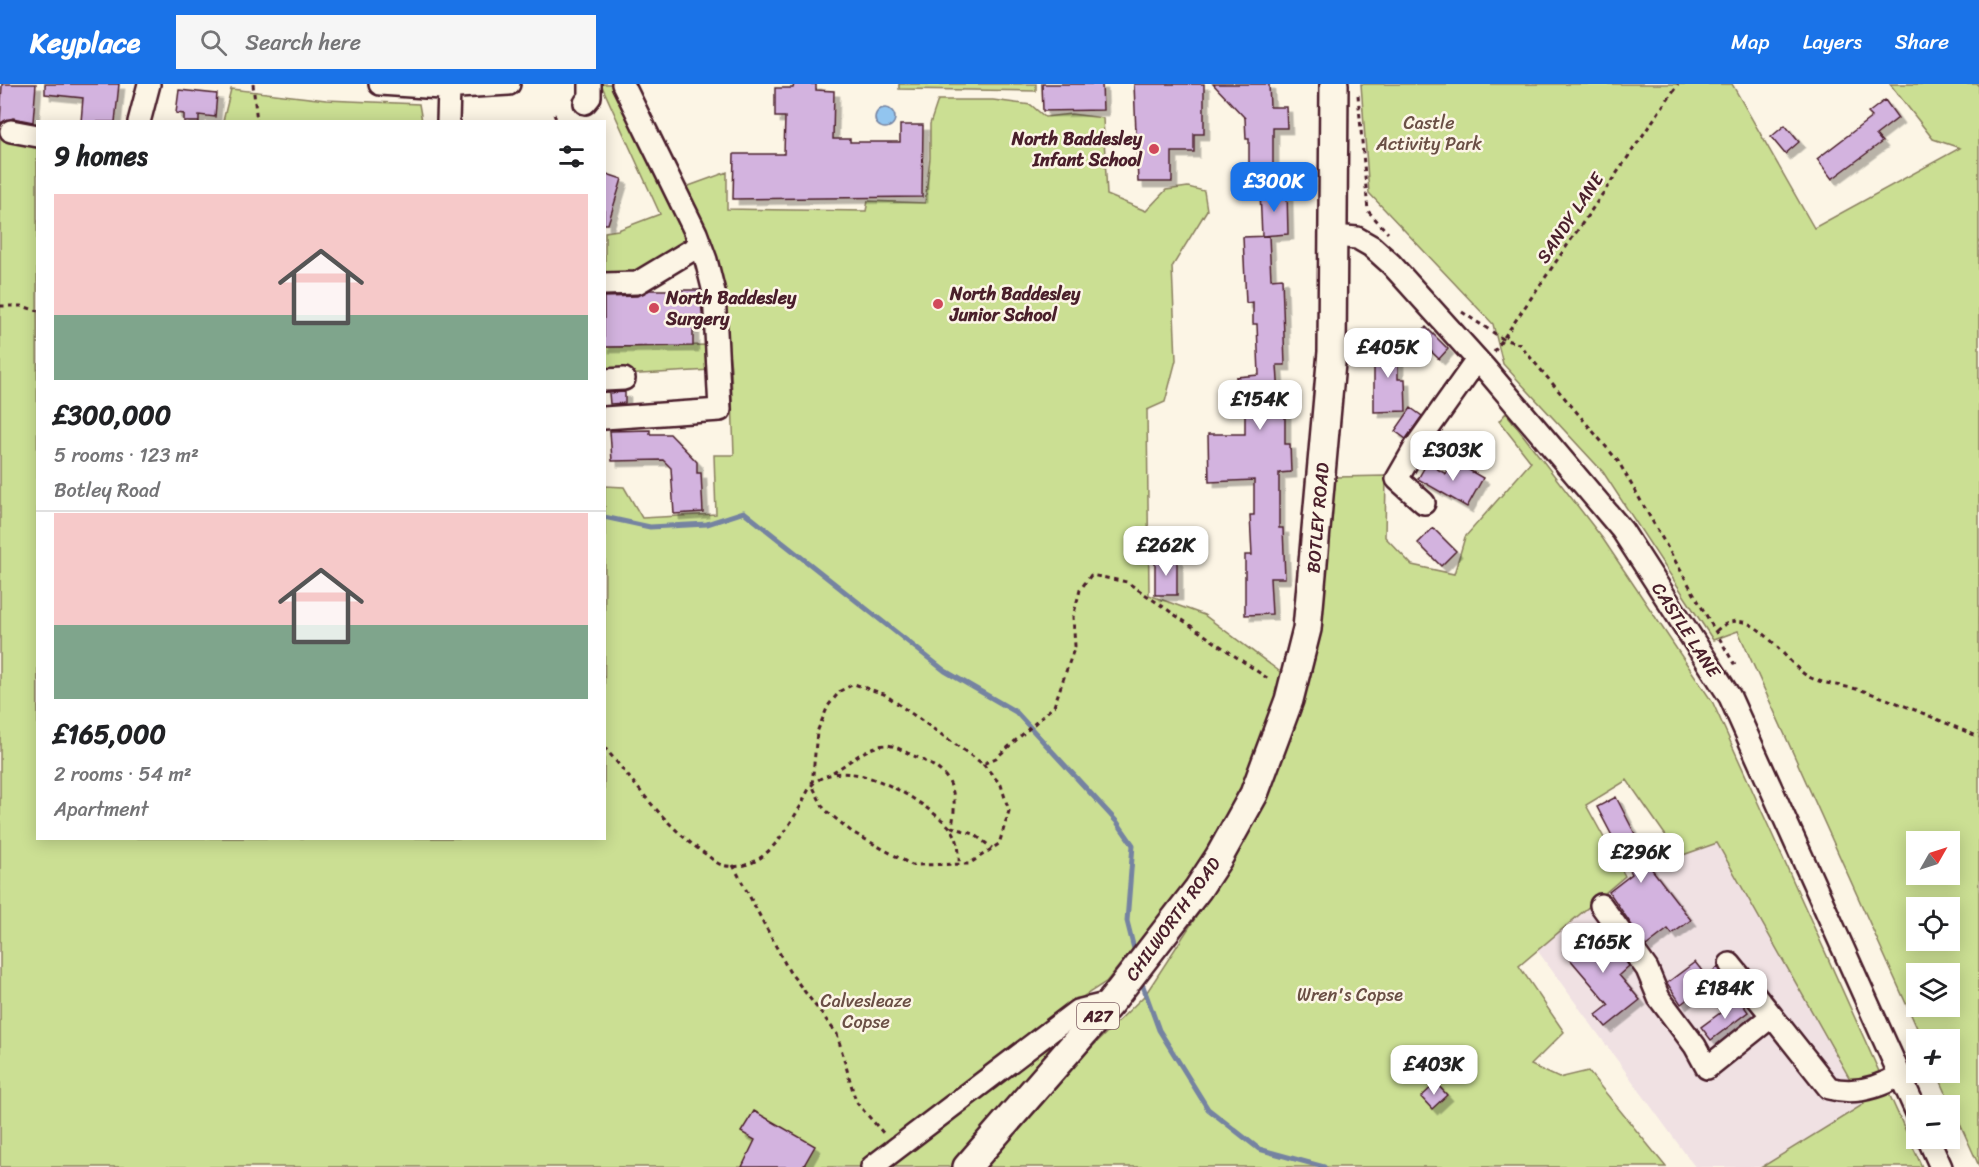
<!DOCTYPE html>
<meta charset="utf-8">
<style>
:root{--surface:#fff;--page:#f6f6f6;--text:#202124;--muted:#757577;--line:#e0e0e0;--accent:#1a73e8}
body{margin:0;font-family:Sriracha,sans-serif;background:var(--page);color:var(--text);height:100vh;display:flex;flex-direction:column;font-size:22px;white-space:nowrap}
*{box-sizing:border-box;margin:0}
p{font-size:20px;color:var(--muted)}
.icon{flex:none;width:33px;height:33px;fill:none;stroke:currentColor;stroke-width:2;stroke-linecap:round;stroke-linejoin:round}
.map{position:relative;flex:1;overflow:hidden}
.panel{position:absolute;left:36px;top:36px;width:570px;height:720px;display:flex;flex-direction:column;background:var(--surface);border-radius:0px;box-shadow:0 3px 15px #0003}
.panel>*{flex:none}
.needle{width:39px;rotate:51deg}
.fabs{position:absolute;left:1906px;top:747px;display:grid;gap:12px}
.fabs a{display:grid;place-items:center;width:54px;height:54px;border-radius:0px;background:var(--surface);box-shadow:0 3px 15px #0003;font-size:30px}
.price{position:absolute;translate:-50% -51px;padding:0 14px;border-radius:12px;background:#fff;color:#222;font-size:20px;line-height:39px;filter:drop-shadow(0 2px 3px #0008)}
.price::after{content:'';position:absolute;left:50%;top:36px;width:18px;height:14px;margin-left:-9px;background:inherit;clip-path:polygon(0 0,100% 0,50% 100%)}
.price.on{background:var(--accent);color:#fff}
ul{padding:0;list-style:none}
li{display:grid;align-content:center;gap:12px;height:318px;padding:0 18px}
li+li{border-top:2px solid var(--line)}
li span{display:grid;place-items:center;height:186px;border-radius:0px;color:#555}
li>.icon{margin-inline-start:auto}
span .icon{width:108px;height:108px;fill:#fffc;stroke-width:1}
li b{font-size:26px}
h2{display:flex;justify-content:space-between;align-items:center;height:72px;padding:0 18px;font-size:26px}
header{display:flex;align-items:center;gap:36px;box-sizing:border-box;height:84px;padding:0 30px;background:var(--accent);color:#fff}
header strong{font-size:28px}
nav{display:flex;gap:33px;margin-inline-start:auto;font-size:21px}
.search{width:420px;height:54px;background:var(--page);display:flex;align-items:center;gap:15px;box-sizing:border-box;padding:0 21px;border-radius:0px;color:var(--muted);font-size:22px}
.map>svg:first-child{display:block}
.built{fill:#f0e1e3}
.green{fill:#cbdf93;stroke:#8a7f5f;stroke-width:1.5;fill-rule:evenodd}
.water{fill:#92c5ef;stroke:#7583a1;stroke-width:1.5}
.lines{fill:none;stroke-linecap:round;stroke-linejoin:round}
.stream{stroke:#7583a1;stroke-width:5}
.building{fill:#d3b3df;stroke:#4a1f2b;stroke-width:1.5;filter:url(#shadow)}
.minor-casing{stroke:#4a1f2b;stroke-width:26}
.major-casing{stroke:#4a1f2b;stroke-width:32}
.path{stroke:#4a1f2b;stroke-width:3;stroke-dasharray:4.5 4.5;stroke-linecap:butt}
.minor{stroke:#fcf5e5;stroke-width:21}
.major{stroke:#fcf5e5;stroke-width:27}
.poi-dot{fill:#d1495b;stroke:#fcf5e5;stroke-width:2}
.labels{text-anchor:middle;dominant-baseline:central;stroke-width:5;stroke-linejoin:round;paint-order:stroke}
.shield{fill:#fcf5e5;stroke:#7f5f63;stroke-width:1.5}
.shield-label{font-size:16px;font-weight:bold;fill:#4a1f2b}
.park-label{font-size:18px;fill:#6a4f45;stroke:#fcf5e5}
.poi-label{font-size:18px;font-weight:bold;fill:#4a1f2b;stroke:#fcf5e5;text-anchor:start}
.street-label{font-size:18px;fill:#4a1f2b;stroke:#fcf5e5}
</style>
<header>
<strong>Keyplace</strong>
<div class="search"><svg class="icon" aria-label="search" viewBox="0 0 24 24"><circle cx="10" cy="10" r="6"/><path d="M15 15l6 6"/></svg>Search here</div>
<nav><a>Map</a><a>Layers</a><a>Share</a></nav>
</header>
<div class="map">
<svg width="1979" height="1083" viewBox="0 0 1979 1083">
<defs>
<filter id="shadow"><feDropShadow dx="5.5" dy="5.5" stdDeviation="0" flood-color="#0004"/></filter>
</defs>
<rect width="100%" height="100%" fill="#fcf5e5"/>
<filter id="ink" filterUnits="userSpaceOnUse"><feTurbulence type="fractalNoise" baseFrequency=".0167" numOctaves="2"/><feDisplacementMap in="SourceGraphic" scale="12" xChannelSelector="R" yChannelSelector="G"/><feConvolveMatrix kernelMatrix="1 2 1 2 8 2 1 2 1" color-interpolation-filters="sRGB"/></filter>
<g filter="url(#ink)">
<!-- built -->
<path class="built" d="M1717,758L1864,1021L1762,1083H1695L1537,866L1625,792Z"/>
<!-- green -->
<path class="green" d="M601,0H617L690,153L674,168L636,191L605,192V148L618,146L660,130Z
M899,0H1036V7L899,5Z
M1361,0H1732L1814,144L1960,64L1933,55L1890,0H1979V1082L1937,989L1950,988V956L1922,955L1738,547L1713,556L1603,388L1503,280L1493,240L1369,109ZM1917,758H1950V790H1917ZM1917,824H1950V856H1917ZM1917,890H1950V922H1917Z
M231,5L326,16L419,20L422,37H223Z
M938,16H993L1031,21L1045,33L1071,30L1103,34L1107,111L1146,127L1166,106L1188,103L1204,107L1207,126L1172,183L1176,276L1165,318L1147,326L1149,511L1204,531L1287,593L1247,690L1222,742L1179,808L1106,898L1039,941L1053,971L957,1083H0V43L37,61L38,754H604L605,402L624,403L642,434L716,430L714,371H734L731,284L718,183L686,103L727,88V125L866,127L868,117L925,119L930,74V40Z
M708,261L711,286L605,292V263Z
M1506,329L1603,455L1713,619L1922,1083H1762L1864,1020L1717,759L1680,772L1627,696L1586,721L1625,792L1519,882L1564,948L1531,981L1559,994L1588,987L1666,1083H985L1049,1005L1145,911L1232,778L1280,676L1312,585L1336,393L1386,392L1385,453L1412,481L1454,490L1465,453L1531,378L1499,337Z"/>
<!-- water -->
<path class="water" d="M875 34a10 10 0 1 1 20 0a10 10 0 1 1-20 0Z"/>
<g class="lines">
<!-- stream -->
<path class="stream" d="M604,433L650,443L707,440L744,428L945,587L1016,628L1117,738L1133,761L1127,837L1134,865
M1143,902L1159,946L1208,1025L1259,1065L1324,1083"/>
</g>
<!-- building -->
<path class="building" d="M2,0H36L33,38L13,34L0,39Z
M45,0H119L115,38H81L83,14L45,10Z
M794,0H816V6L834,7L833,55H850V58H900V41H923L922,113L733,115L734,70H784L785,33H775V4H793Z
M1042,0H1102L1103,26L1043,27Z
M1134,0H1204V50H1194V68H1172V98H1138Z
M1213,0H1269L1270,23H1286L1287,44H1273V101H1249V55H1246L1245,34Z
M179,6L217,10L215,33L199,31V38H184V30L176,29Z
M1885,16L1898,34L1876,51L1882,58L1832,95L1817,75L1872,33L1868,29Z
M1785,41L1799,58L1785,70L1771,53Z
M604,89L622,95L608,140H604Z
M1287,106L1288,150L1262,152L1260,108Z
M1269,152L1271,195L1282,194L1285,281H1277L1280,328H1285V360H1290L1291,388L1279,389V444H1283L1285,494H1270L1272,530L1245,531V471H1252L1250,431H1254V396L1209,398L1208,350H1245V315L1237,316L1236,293L1259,291L1257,240H1253V218L1246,219L1243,153Z
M650,206H700L703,240L693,241V262L604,263V213L637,212Z
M1426,243L1448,265L1439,275L1416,253Z
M1374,257H1398V295H1405L1406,327L1374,328Z
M625,308V319L610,320L609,309Z
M1411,324L1422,332L1406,355L1395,347Z
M650,346V350H670L697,378V389H701L703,428L674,430L671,384L663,376L612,377L610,347Z
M1453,377L1483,394L1467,423L1418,395L1427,379L1446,390Z
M1433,444L1456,467L1441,482L1418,459Z
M1155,474H1177V511H1155Z
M1616,713L1637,754L1633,755L1644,775L1691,836L1672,850L1668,845L1646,862L1609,808L1632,790L1597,723Z
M1588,846L1596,856L1605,849L1629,882L1619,891L1640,916L1606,943L1596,931L1609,921L1563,867Z
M1695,878L1706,892L1718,883L1739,912L1727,921L1710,898L1681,920L1667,899Z
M1739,915L1748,928L1711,956L1701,943Z
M1436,999L1447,1011L1432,1025L1421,1013Z
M754,1027L815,1062L803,1083H742L755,1056L741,1048Z"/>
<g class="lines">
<defs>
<path id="minor" d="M380,0L441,4L509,0
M585,19L590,13V0
M139,38L149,0
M448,38L449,4
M11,47L38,52
M1334,152L1357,154L1371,162L1391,180L1484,283L1622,446L1730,613L1917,1029
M604,200L637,199L700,161
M604,296L624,295
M604,334L720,326L714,208L706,176L696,149L623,0
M1424,419L1397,395L1416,362L1477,276
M1601,821L1647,885L1659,914L1695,962L1707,984L1772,932L1829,1004C1854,1011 1878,1004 1900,991
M1730,880L1772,932
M1928,1054L1941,1083
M872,1083L1077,927L1110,919"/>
<path id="major" d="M967,1083L1110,919L1198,805L1219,773L1254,710L1289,616L1307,545L1332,268L1334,0"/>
</defs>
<!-- minor casing -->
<use href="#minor" class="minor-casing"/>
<!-- major casing -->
<use href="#major" class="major-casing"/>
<!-- path -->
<path class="path" d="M253,0L257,38
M1358,11L1368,127L1388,149
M554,30L557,38
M0,222H22L38,227
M1462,228L1503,255L1519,260L1618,377L1737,585
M1494,268L1678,0
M1716,547C1753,512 1784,582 1811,594C1827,601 1847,602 1864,607C1903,620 1941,637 1979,653
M604,663C637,701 665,743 707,771C711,774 717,780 722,781C761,791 783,751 800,723C804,716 807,706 813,700C843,672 902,705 928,725C952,743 960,749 959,780
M983,680L1001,701L1009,727L999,760L969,780L912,781L852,748L824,725L812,701L817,648L828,622L840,607L854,600L884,610L983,680L996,674L1054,622L1075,562L1073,533L1080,506L1091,491L1127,498L1270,596
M833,688C850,679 866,662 886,661C894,661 905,668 912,671C950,687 959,702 952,743L974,750L992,764
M733,781L789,887L837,950L856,1018L885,1051"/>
<!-- minor -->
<use href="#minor" class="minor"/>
<!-- major -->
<use href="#major" class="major"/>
</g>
</g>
<!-- markers -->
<g class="poi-dot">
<circle cx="1154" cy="65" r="6"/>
<circle cx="938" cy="220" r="6"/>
<circle cx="654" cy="224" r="6"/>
</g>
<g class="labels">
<!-- shield labels -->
<rect class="shield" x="1077" y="919" width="42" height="26" rx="4.5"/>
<g class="shield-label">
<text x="1098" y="932">A27</text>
</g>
<!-- park labels -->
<g class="park-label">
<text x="1429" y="39">Castle<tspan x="1429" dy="21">Activity Park</tspan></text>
<text x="1350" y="911">Wren's Copse</text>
<text x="866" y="917">Calvesleaze<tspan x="866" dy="21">Copse</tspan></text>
</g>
<!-- poi labels -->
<g class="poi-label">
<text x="1142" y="55" text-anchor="end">North Baddesley<tspan x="1142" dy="21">Infant School</tspan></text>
<text x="950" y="210">North Baddesley<tspan x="950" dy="21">Junior School</tspan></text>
<text x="666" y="214">North Baddesley<tspan x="666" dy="21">Surgery</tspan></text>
</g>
<!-- street labels -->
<g class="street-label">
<text transform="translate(1570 134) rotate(-56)">SANDY LANE</text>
<text transform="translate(1318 434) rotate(-85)">BOTLEY ROAD</text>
<text transform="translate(1686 546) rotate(57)">CASTLE LANE</text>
<text transform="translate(1173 835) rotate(-54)">CHILWORTH ROAD</text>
</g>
</g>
</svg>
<div class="fabs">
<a><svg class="needle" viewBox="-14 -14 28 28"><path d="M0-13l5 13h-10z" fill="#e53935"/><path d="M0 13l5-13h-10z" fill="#757577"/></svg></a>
<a><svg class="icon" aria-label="locate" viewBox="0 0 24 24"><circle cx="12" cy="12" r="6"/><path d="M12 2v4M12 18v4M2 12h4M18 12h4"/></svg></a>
<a><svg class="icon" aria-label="layers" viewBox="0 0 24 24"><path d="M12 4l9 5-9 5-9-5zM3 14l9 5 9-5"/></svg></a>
<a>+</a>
<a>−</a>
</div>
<b class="price on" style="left:1274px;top:129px">£300K</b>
<b class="price" style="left:1388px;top:295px">£405K</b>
<b class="price" style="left:1260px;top:347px">£154K</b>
<b class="price" style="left:1453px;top:398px">£303K</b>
<b class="price" style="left:1166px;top:493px">£262K</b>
<b class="price" style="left:1641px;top:800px">£296K</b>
<b class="price" style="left:1603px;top:890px">£165K</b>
<b class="price" style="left:1725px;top:936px">£184K</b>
<b class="price" style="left:1434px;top:1012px">£403K</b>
<section class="panel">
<h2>9 homes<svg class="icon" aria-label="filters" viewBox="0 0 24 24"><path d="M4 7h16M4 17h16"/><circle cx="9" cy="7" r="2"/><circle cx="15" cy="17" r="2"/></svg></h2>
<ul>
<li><span style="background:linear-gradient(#f6c9c9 65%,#7fa58c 0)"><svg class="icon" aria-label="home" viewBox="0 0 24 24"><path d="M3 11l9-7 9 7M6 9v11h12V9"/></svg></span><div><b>£300,000</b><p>5 rooms · 123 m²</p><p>Botley Road</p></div></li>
<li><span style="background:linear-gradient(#f6c9c9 60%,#7fa58c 0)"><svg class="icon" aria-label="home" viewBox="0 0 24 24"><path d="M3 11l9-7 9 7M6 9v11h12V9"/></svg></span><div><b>£165,000</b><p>2 rooms · 54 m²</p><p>Apartment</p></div></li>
</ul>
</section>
</div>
